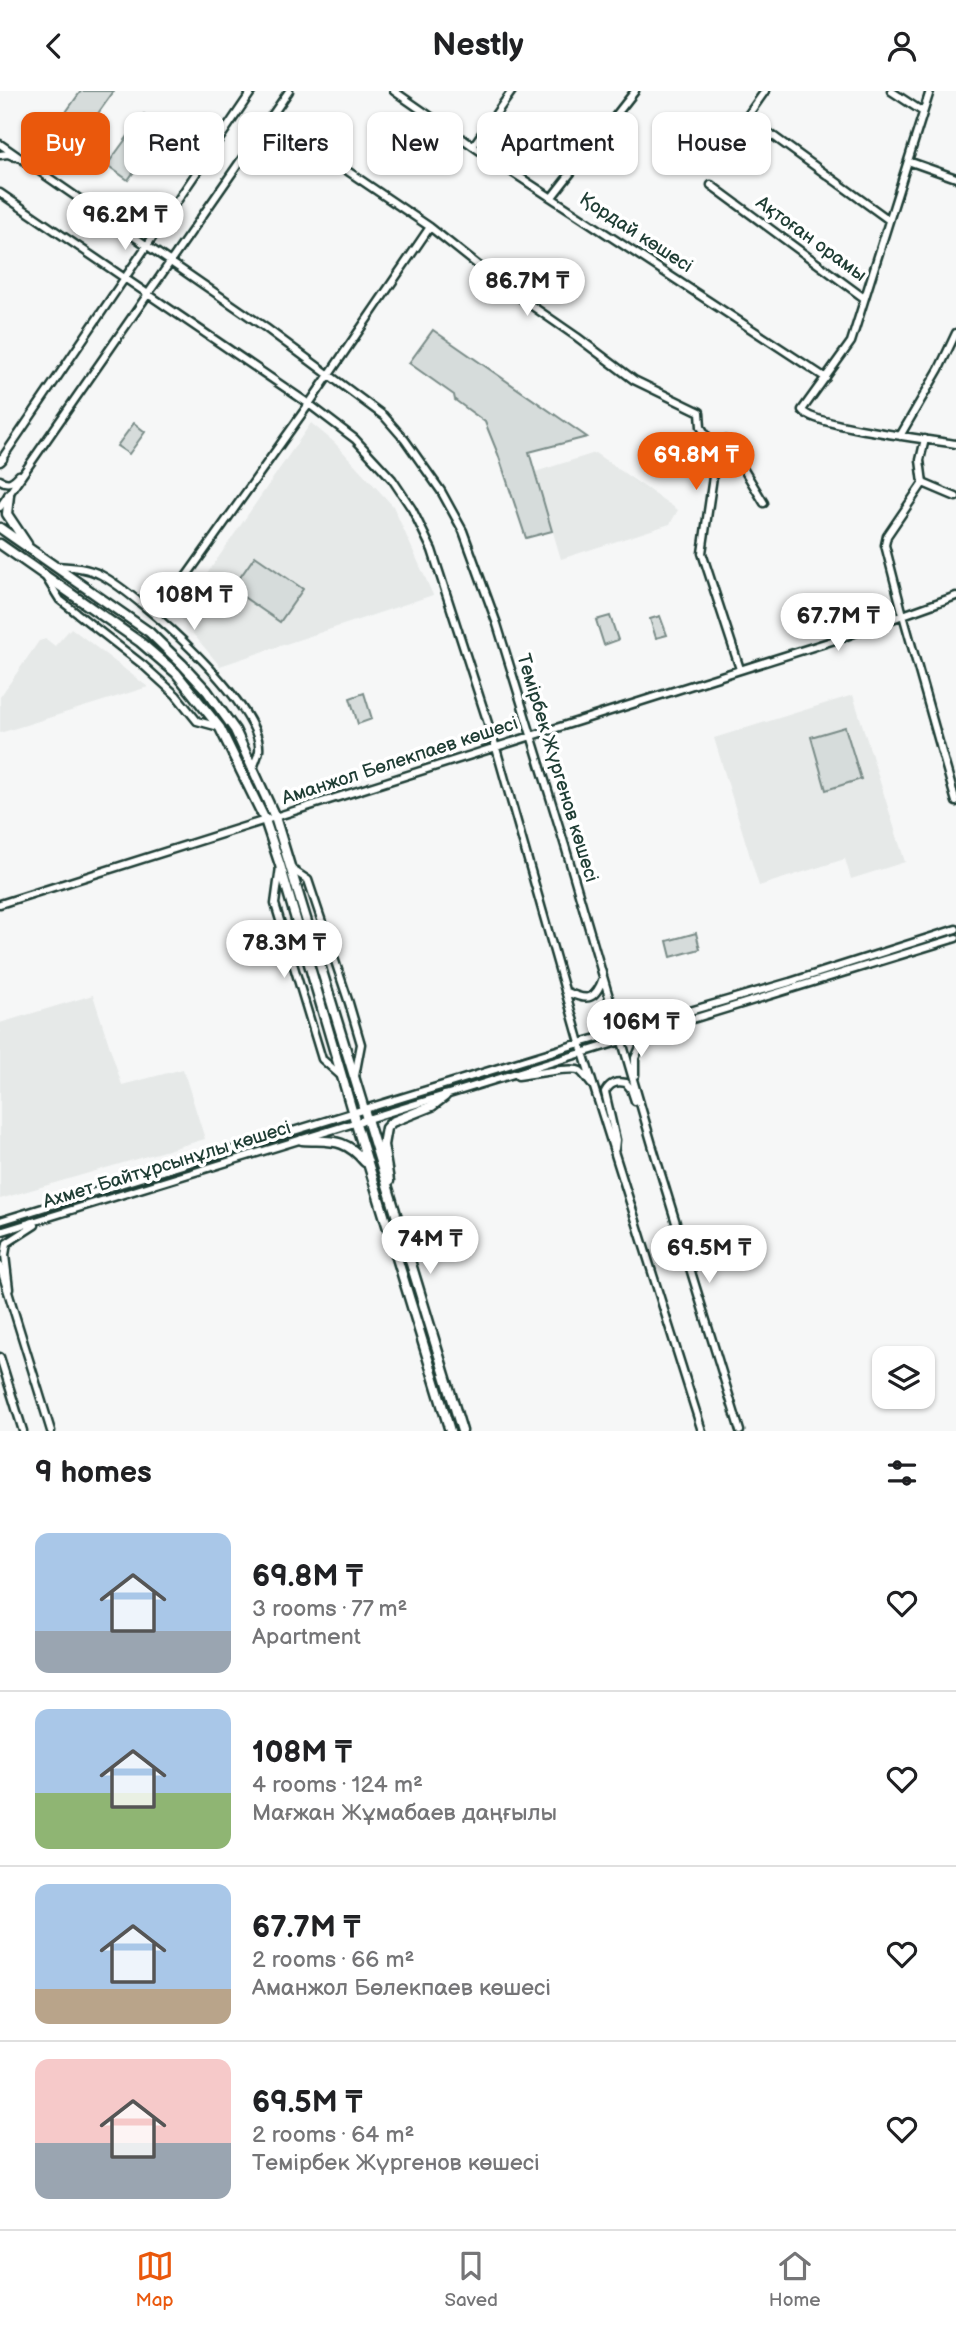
<!DOCTYPE html>
<meta charset="utf-8">
<style>
:root{--surface:#fff;--page:#f6f6f6;--text:#202124;--muted:#757577;--line:#e0e0e0;--accent:#ea580c}
body{margin:0;font-family:"Balsamiq Sans",sans-serif;background:var(--page);color:var(--text);height:100vh;display:flex;flex-direction:column;font-size:26px;white-space:nowrap}
*{box-sizing:border-box;margin:0}
p{font-size:23px;color:var(--muted)}
.icon{flex:none;width:38px;height:38px;fill:none;stroke:currentColor;stroke-width:2;stroke-linecap:round;stroke-linejoin:round}
.map{position:relative;height:1340px;overflow:hidden}
.panel{display:flex;flex-direction:column;background:var(--surface);flex:1}
.panel>*{flex:none}
.top-card{position:absolute;left:21px;top:21px;width:915px;height:63px;display:flex;gap:14px}
.tools{position:absolute;left:872px;top:1255px;display:grid;gap:14px}
.tools a{display:grid;place-items:center;width:63px;height:63px;border-radius:14px;background:var(--surface);box-shadow:0 2px 5px #0004;font-size:35px}
.price{position:absolute;translate:-50% -60px;padding:0 16px;border-radius:24px;background:#fff;color:#222;font-size:23px;line-height:46px;filter:drop-shadow(0 2px 4px #0008)}
.price::after{content:'';position:absolute;left:50%;top:42px;width:21px;height:16px;margin-left:-10px;background:inherit;clip-path:polygon(0 0,100% 0,50% 100%)}
.price.selected{background:var(--accent);color:#fff}
ul{padding:0;list-style:none}
li{display:flex;align-items:center;gap:21px;height:175px;padding:0 35px}
li+li{border-top:2px solid var(--line)}
li span{display:grid;place-items:center;flex:none;width:196px;height:140px;border-radius:14px;color:#555}
li>.icon{margin-inline-start:auto}
span .icon{width:84px;height:84px;fill:#fffc;stroke-width:1}
li b{font-size:30px}
h2{display:flex;justify-content:space-between;align-items:center;height:84px;padding:0 35px;font-size:30px}
.pill{padding:0 24px;border-radius:14px;background:var(--surface);box-shadow:0 2px 5px #0004;font-size:24px;line-height:63px}
.pill.selected{background:var(--accent);color:#fff}
header{display:flex;justify-content:space-between;align-items:center;height:91px;padding:0 35px;background:var(--surface);font-size:32px;font-weight:600}
.tabs{display:flex;justify-content:space-around;align-items:center;height:98px;border-top:2px solid var(--line);background:var(--surface);font-size:19px;color:var(--muted)}
.tabs a{display:grid;justify-items:center;gap:4px}
.tabs .selected{color:var(--accent)}
.map>svg:first-child{display:block}
.built{fill:#e6e9e8}
.green{fill:#d6dcdb;stroke:#7a8c88;stroke-width:2}
.lines{fill:none;stroke-linecap:round;stroke-linejoin:round}
.minor-casing{stroke:#1f3d34;stroke-width:11}
.major-casing{stroke:#1f3d34;stroke-width:13}
.minor{stroke:#fff;stroke-width:6}
.major{stroke:#fff;stroke-width:8}
.labels{text-anchor:middle;dominant-baseline:central;stroke-width:7;stroke-linejoin:round;paint-order:stroke}
.street-label{font-size:19px;fill:#1f3d34;stroke:#fff}
</style>
<header><svg class="icon" aria-label="back" viewBox="0 0 24 24"><path d="M15 5l-7 7 7 7"/></svg>Nestly<svg class="icon" aria-label="person" viewBox="0 0 24 24"><circle cx="12" cy="8" r="4"/><path d="M4 21q1-7 8-7t8 7"/></svg></header>
<div class="map">
<svg width="956" height="1340" viewBox="0 0 956 1340">
<rect width="100%" height="100%" fill="#f6f7f7"/>
<filter id="ink" filterUnits="userSpaceOnUse"><feTurbulence type="fractalNoise" baseFrequency=".0143" numOctaves="2"/><feDisplacementMap in="SourceGraphic" scale="14" xChannelSelector="R" yChannelSelector="G"/><feConvolveMatrix kernelMatrix="1 2 1 2 8 2 1 2 1" color-interpolation-filters="sRGB"/></filter>
<g filter="url(#ink)">
<!-- built -->
<path class="built" d="M311,332L334,351L393,415L433,504L220,575L178,525Z
M595,362L678,419L670,433L561,468L535,381Z
M71,537L148,596L0,642V606L39,550L46,548L55,555Z
M853,604L905,771L851,788L845,768L759,795L714,647Z
M93,904L122,994L183,978L205,1048L0,1108V932Z"/>
<!-- green -->
<path class="green" d="M81,0H114L76,53L54,38Z
M144,23L165,37L128,89L107,74Z
M433,239L587,346L529,361L552,440L526,447L498,363L485,331L455,309L454,304L409,272Z
M134,332L145,341L129,363L117,355Z
M255,465L303,498L280,531L232,498Z
M610,525L618,549L604,554L596,529Z
M660,525L667,544L656,547L650,528Z
M364,602L372,628L358,633L350,607Z
M845,636L861,688L826,699L811,646Z
M696,842L700,858L671,866L667,850Z"/>
<g class="lines">
<defs>
<path id="minor" d="M394,0L480,60L826,287
M891,0L923,21
M930,0L851,251L802,319C811,335 932,349 956,353
M271,25L327,66L430,136L509,199L577,246L634,289L700,321L701,336L715,358
M747,26L889,129
M729,51L765,0
M0,53L266,237L384,325L405,349L441,400L463,440L497,533L565,755L653,1057L740,1340
M473,55L512,0
M0,64L8,63L15,66
M908,70L956,87
M711,94L864,207
M0,102L309,313L355,348L392,388L412,418L432,459L496,657L580,952L702,1340
M552,106L635,0
M900,345L939,278L956,242
M925,348L920,369L923,392L887,445L885,454L903,524L956,505
M1,369L252,0
M0,389C8,394 13,391 19,384
M923,392L956,406
M0,416L289,0
M54,475C71,476 86,476 101,484C139,504 264,616 259,660C258,665 255,671 254,675
M45,485L60,509L143,574L176,604L197,630L219,636
M158,525L309,313L430,136
M740,578L702,462L718,351L726,349L764,412
M280,776L275,813L322,968L340,984
M290,777L308,789L349,912L361,953L355,985
M0,813L838,548L903,524L956,711
M565,900C586,910 595,911 603,887
M635,984V967L641,954L682,935
M518,985C530,984 573,975 580,980C584,983 588,989 591,993
M615,1058L616,1049L605,1001C610,992 616,990 626,992L631,998L635,1010
M0,1130L580,952L790,891L956,838
M0,1141L956,847
M0,1175L51,1340
M9,1198L5,1164L7,1152L35,1134
M0,1266L23,1340"/>
<path id="major" d="M0,370L2,368
M9,404L7,423L27,453
M0,437L149,541L182,573L207,600L235,639L275,726L462,1340
M0,453L140,551L176,582L220,637L265,729L280,774L353,1023L450,1340
M302,1049C331,1051 344,1046 365,1071
M389,1090L383,1054L386,1037L392,1031L432,1015L445,1005"/>
</defs>
<!-- minor casing -->
<use href="#minor" class="minor-casing"/>
<!-- major casing -->
<use href="#major" class="major-casing"/>
<!-- minor -->
<use href="#minor" class="minor"/>
<!-- major -->
<use href="#major" class="major"/>
</g>
</g>
<g class="labels">
<!-- street labels -->
<g class="street-label">
<text transform="translate(636 142) rotate(33)">Қордай көшесі</text>
<text transform="translate(811 148) rotate(36)">Ақтоған орамы</text>
<text transform="translate(400 670) rotate(-18)">Аманжол Бөлекпаев көшесі</text>
<text transform="translate(557 677) rotate(73)">Темірбек Жүргенов көшесі</text>
<text transform="translate(167 1074) rotate(-17)">Ахмет Байтұрсынұлы көшесі</text>
</g>
</g>
</svg>
<div class="tools">
<a><svg class="icon" aria-label="layers" viewBox="0 0 24 24"><path d="M12 4l9 5-9 5-9-5zM3 14l9 5 9-5"/></svg></a>
</div>
<b class="price" style="left:125px;top:161px">96.2M ₸</b>
<b class="price" style="left:527px;top:227px">86.7M ₸</b>
<b class="price selected" style="left:696px;top:401px">69.8M ₸</b>
<b class="price" style="left:194px;top:541px">108M ₸</b>
<b class="price" style="left:838px;top:562px">67.7M ₸</b>
<b class="price" style="left:284px;top:889px">78.3M ₸</b>
<b class="price" style="left:641px;top:968px">106M ₸</b>
<b class="price" style="left:430px;top:1185px">74M ₸</b>
<b class="price" style="left:709px;top:1194px">69.5M ₸</b>
<div class="top-card">
<a class="pill selected">Buy</a>
<a class="pill">Rent</a>
<a class="pill">Filters</a>
<a class="pill">New</a>
<a class="pill">Apartment</a>
<a class="pill">House</a>
</div>
</div>
<section class="panel">
<h2>9 homes<svg class="icon" aria-label="filters" viewBox="0 0 24 24"><path d="M4 7h16M4 17h16"/><circle cx="9" cy="7" r="2"/><circle cx="15" cy="17" r="2"/></svg></h2>
<ul>
<li><span style="background:linear-gradient(#a9c7e8 70%,#9aa5b1 0)"><svg class="icon" aria-label="home" viewBox="0 0 24 24"><path d="M3 11l9-7 9 7M6 9v11h12V9"/></svg></span><div><b>69.8M ₸</b><p>3 rooms · 77 m²</p><p>Apartment</p></div><svg class="icon" aria-label="heart" viewBox="0 0 24 24"><path d="M12 20l-8-8c-3-5 5-10 8-4 3-6 11-1 8 4z"/></svg></li>
<li><span style="background:linear-gradient(#a9c7e8 60%,#8fb573 0)"><svg class="icon" aria-label="home" viewBox="0 0 24 24"><path d="M3 11l9-7 9 7M6 9v11h12V9"/></svg></span><div><b>108M ₸</b><p>4 rooms · 124 m²</p><p>Мағжан Жұмабаев даңғылы</p></div><svg class="icon" aria-label="heart" viewBox="0 0 24 24"><path d="M12 20l-8-8c-3-5 5-10 8-4 3-6 11-1 8 4z"/></svg></li>
<li><span style="background:linear-gradient(#a9c7e8 75%,#b9a48a 0)"><svg class="icon" aria-label="home" viewBox="0 0 24 24"><path d="M3 11l9-7 9 7M6 9v11h12V9"/></svg></span><div><b>67.7M ₸</b><p>2 rooms · 66 m²</p><p>Аманжол Бөлекпаев көшесі</p></div><svg class="icon" aria-label="heart" viewBox="0 0 24 24"><path d="M12 20l-8-8c-3-5 5-10 8-4 3-6 11-1 8 4z"/></svg></li>
<li><span style="background:linear-gradient(#f6c9c9 60%,#9aa5b1 0)"><svg class="icon" aria-label="home" viewBox="0 0 24 24"><path d="M3 11l9-7 9 7M6 9v11h12V9"/></svg></span><div><b>69.5M ₸</b><p>2 rooms · 64 m²</p><p>Темірбек Жүргенов көшесі</p></div><svg class="icon" aria-label="heart" viewBox="0 0 24 24"><path d="M12 20l-8-8c-3-5 5-10 8-4 3-6 11-1 8 4z"/></svg></li>
</ul>
</section>
<nav class="tabs">
<a class="selected"><svg class="icon" aria-label="map" viewBox="0 0 24 24"><path d="M3 6l6-2 6 2 6-2v14l-6 2-6-2-6 2zM9 4v14M15 6v14"/></svg>Map</a>
<a><svg class="icon" aria-label="saved" viewBox="0 0 24 24"><path d="M7 4h10v16l-5-4-5 4z"/></svg>Saved</a>
<a><svg class="icon" aria-label="home" viewBox="0 0 24 24"><path d="M3 11l9-7 9 7M6 9v11h12V9"/></svg>Home</a>
</nav>
